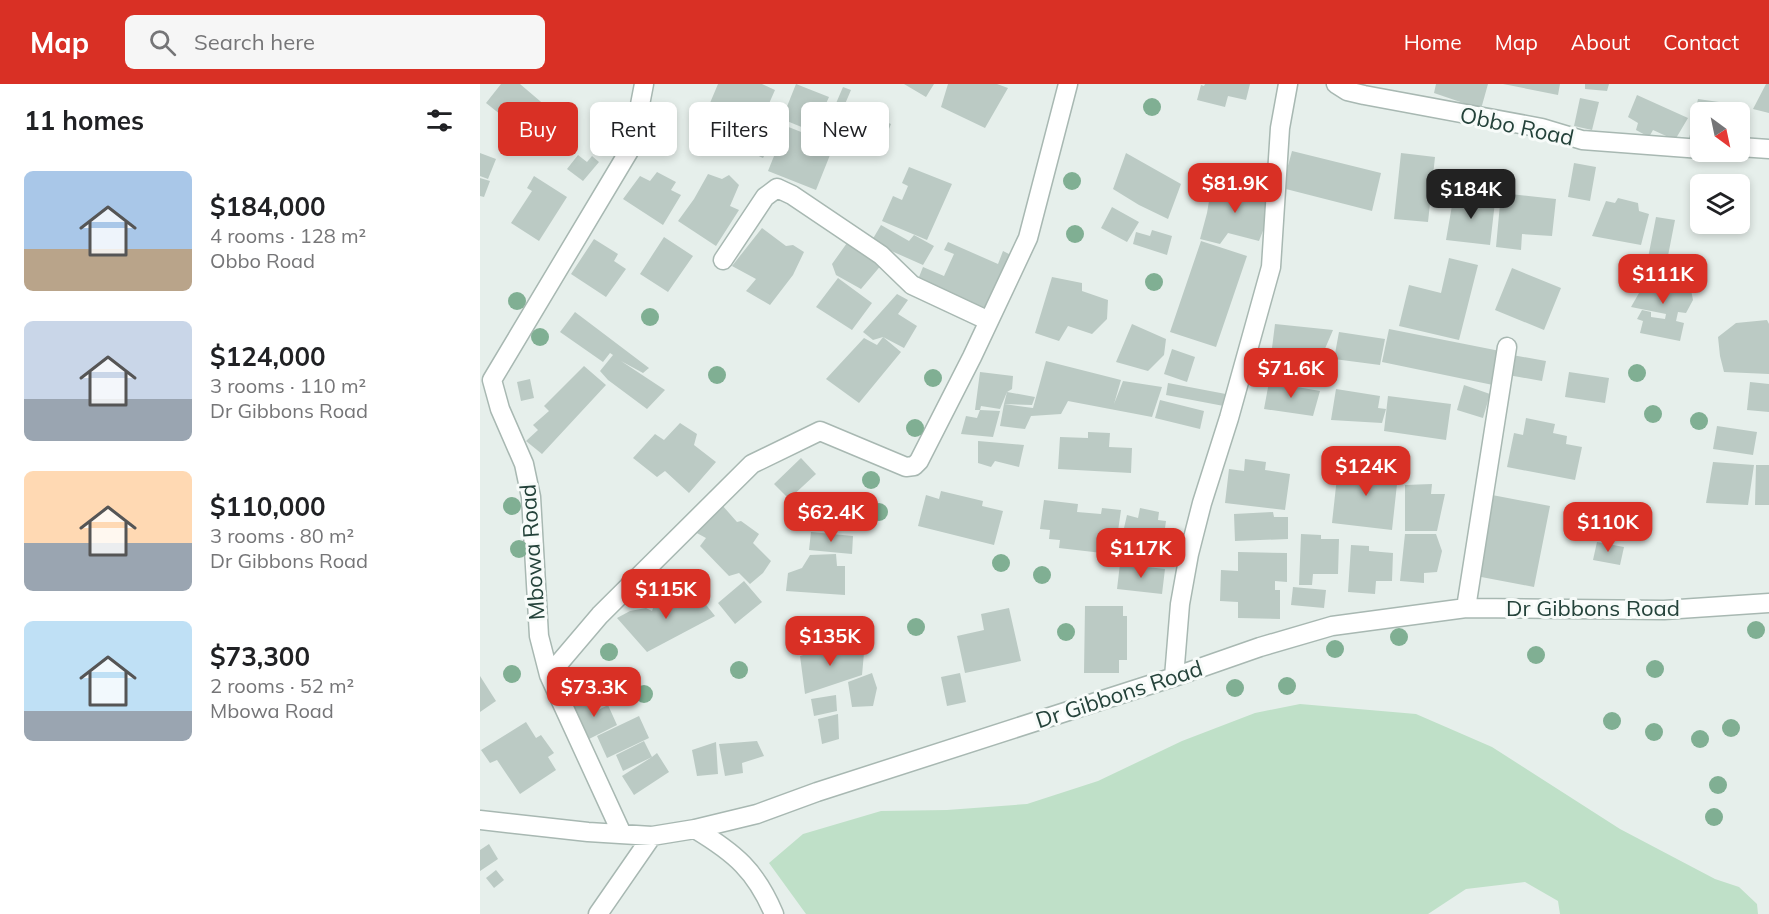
<!DOCTYPE html>
<meta charset="utf-8">
<style>
:root{--surface:#fff;--page:#f6f6f6;--text:#202124;--muted:#757577;--accent:#d93025}
body{margin:0;font-family:Mulish,sans-serif;background:var(--page);color:var(--text);height:100vh;display:flex;flex-direction:column;font-size:22px;white-space:nowrap}
*{box-sizing:border-box;margin:0}
p{font-size:20px;color:var(--muted)}
.icon{flex:none;width:33px;height:33px;fill:none;stroke:currentColor;stroke-width:2;stroke-linecap:round;stroke-linejoin:round}
.map{position:relative;flex:1;overflow:hidden}
.side{display:flex;flex-direction:column;background:var(--surface);width:480px}
.side>*{flex:none}
.banner{position:absolute;left:18px;top:18px;width:570px;height:54px;display:flex;gap:12px}
.needle{width:39px;rotate:147deg}
.buttons{position:absolute;left:1210px;top:18px;display:grid;gap:12px}
.buttons a{display:grid;place-items:center;width:60px;height:60px;border-radius:9px;background:var(--surface);box-shadow:0 3px 9px #0003;font-size:30px}
.price{position:absolute;translate:-50% -51px;padding:0 14px;border-radius:12px;background:var(--accent);color:#fff;font-size:20px;line-height:39px;filter:drop-shadow(0 2px 3px #0008)}
.price::after{content:'';position:absolute;left:50%;top:36px;width:18px;height:14px;margin-left:-9px;background:inherit;clip-path:polygon(0 0,100% 0,50% 100%)}
.price.selected{background:#222;color:#fff}
ul{padding:0;list-style:none}
li{display:flex;align-items:center;gap:18px;height:150px;padding:0 24px}
li span{display:grid;place-items:center;flex:none;width:168px;height:120px;border-radius:9px;color:#555}
li>.icon{margin-inline-start:auto}
span .icon{width:72px;height:72px;fill:#fffc;stroke-width:1}
li b{font-size:26px}
h2{display:flex;justify-content:space-between;align-items:center;height:72px;padding:0 24px;font-size:26px}
.tag{padding:0 21px;border-radius:9px;background:var(--surface);box-shadow:0 3px 9px #0003;font-size:21px;line-height:54px}
.tag.selected{background:var(--accent);color:#fff}
header{display:flex;align-items:center;gap:36px;box-sizing:border-box;height:84px;padding:0 30px;background:var(--accent);color:#fff}
header strong{font-size:28px}
nav{display:flex;gap:33px;margin-inline-start:auto;font-size:21px}
.search{width:420px;height:54px;background:var(--page);display:flex;align-items:center;gap:15px;box-sizing:border-box;padding:0 21px;border-radius:9px;color:var(--muted);font-size:22px}
main{display:flex;flex:1;min-height:0}
.map>svg:first-child{display:block}
.green{fill:#bfe0c8}
.building{fill:#bbcac4}
.lines{fill:none;stroke-linecap:round;stroke-linejoin:round}
.minor-casing{stroke:#a8b8b2;stroke-width:21}
.minor{stroke:#fff;stroke-width:18}
.tree{fill:#80af93}
.labels{text-anchor:middle;dominant-baseline:central;stroke-width:6;stroke-linejoin:round;paint-order:stroke}
.street-label{font-size:22px;fill:#24423a;stroke:#f7fbf9}
</style>
<header>
<strong>Map</strong>
<div class="search"><svg class="icon" aria-label="search" viewBox="0 0 24 24"><circle cx="10" cy="10" r="6"/><path d="M15 15l6 6"/></svg>Search here</div>
<nav><a>Home</a><a>Map</a><a>About</a><a>Contact</a></nav>
</header>
<main>
<section class="side">
<h2>11 homes<svg class="icon" aria-label="filters" viewBox="0 0 24 24"><path d="M4 7h16M4 17h16"/><circle cx="9" cy="7" r="2"/><circle cx="15" cy="17" r="2"/></svg></h2>
<ul>
<li><span style="background:linear-gradient(#a9c7e8 65%,#b9a48a 0)"><svg class="icon" aria-label="home" viewBox="0 0 24 24"><path d="M3 11l9-7 9 7M6 9v11h12V9"/></svg></span><div><b>$184,000</b><p>4 rooms · 128 m²</p><p>Obbo Road</p></div></li>
<li><span style="background:linear-gradient(#c9d6e8 65%,#9aa5b1 0)"><svg class="icon" aria-label="home" viewBox="0 0 24 24"><path d="M3 11l9-7 9 7M6 9v11h12V9"/></svg></span><div><b>$124,000</b><p>3 rooms · 110 m²</p><p>Dr Gibbons Road</p></div></li>
<li><span style="background:linear-gradient(#ffd9b3 60%,#9aa5b1 0)"><svg class="icon" aria-label="home" viewBox="0 0 24 24"><path d="M3 11l9-7 9 7M6 9v11h12V9"/></svg></span><div><b>$110,000</b><p>3 rooms · 80 m²</p><p>Dr Gibbons Road</p></div></li>
<li><span style="background:linear-gradient(#bfe0f5 75%,#9aa5b1 0)"><svg class="icon" aria-label="home" viewBox="0 0 24 24"><path d="M3 11l9-7 9 7M6 9v11h12V9"/></svg></span><div><b>$73,300</b><p>2 rooms · 52 m²</p><p>Mbowa Road</p></div></li>
</ul>
</section>
<div class="map">
<svg width="1289" height="830" viewBox="0 0 1289 830">
<rect width="100%" height="100%" fill="#e6efeb"/>
<!-- green -->
<path class="green" d="M820,620L936,630L1012,663L1140,745L1235,795L1259,803L1277,820L1278,830H1080L1078,817L1045,798L986,805L948,830H326L289,779L323,750L401,727L467,726L547,720L618,697L702,657L775,629Z"/>
<!-- building -->
<path class="building" d="M21,0H40L67,23L57,36L65,42L58,51L49,45L45,50L6,19Z
M238,0H282L295,6L280,40L230,19Z
M316,0L349,13L340,33L352,38L346,53L302,35Z
M424,0H454L446,13Z
M468,0H517L528,4L505,44L461,23Z
M725,0H770L766,16L748,12L745,23L717,16L721,1L724,2Z
M956,0H1008L1001,25L954,9Z
M1023,0H1080L1078,11Z
M1105,0H1129L1127,7L1105,5Z
M1286,0H1289V29L1273,25Z
M363,3L371,6L362,27L354,24Z
M1157,11L1208,34L1195,56L1173,46L1169,53L1156,46L1158,39L1148,33Z
M1100,14L1119,18L1112,46L1094,42Z
M1218,15L1253,20L1250,28H1221V61L1208,59Z
M386,29L411,40L407,50L382,39Z
M243,31L293,54L283,74L233,51Z
M306,42L354,61L336,106L288,87Z
M812,67L901,89L892,127L802,104Z
M0,69L16,75L8,95L0,92Z
M646,69L701,100L688,135L659,121L633,105Z
M921,69L955,73L948,138L914,135Z
M98,71L107,78L112,72L119,78L103,97L87,85Z
M1094,79L1116,83L1110,117L1088,113Z
M429,83L472,100L447,156L402,137L413,112L422,116L428,102L422,99Z
M177,88L196,98L191,106L201,111L183,141L143,115L160,92L170,97Z
M228,90L242,95L249,91L259,101L250,122L259,126L236,162L198,137L214,115Z
M54,92L87,113L59,157L31,139L52,107L47,104Z
M0,94L10,97L4,113L0,112Z
M732,99L751,101L750,110L771,115L772,107L793,108L788,134L779,157L748,149L740,160L720,155L727,129Z
M1021,109L1076,115L1072,152L1042,150L1041,166L1016,163Z
M974,110L1015,118L1010,161L966,156Z
M1138,114L1158,119L1159,127L1169,130L1161,161L1112,152L1126,117L1135,119Z
M632,123L659,138L647,158L621,144Z
M1176,133L1195,136L1186,182L1167,179Z
M401,141L429,157L434,151L454,162L443,181L391,158Z
M282,144L306,162L313,161L324,168L313,191L290,221L266,207L276,195L252,182Z
M672,146L692,152L687,171L653,160L656,148L670,152Z
M184,153L213,172L188,208L160,190Z
M114,155L138,170L134,177L146,185L126,213L91,190Z
M721,157L767,172L736,263L690,248Z
M468,158L518,180L523,167L535,173L510,229L437,198L443,183L464,192L474,170L464,166Z
M367,159L403,179L381,205L356,191L352,180Z
M969,174L998,181L979,256L919,242L929,201L961,209Z
M1032,184L1081,204L1064,246L1015,226Z
M1186,189L1203,191L1200,203L1210,201L1213,216L1206,229L1198,228L1196,237L1204,239L1200,257L1160,249L1163,237L1157,235L1162,226L1171,228V233L1185,235L1186,230L1151,223L1159,209L1158,193L1182,196Z
M572,193L602,199V207L628,216L627,235L612,250L588,242L579,257L555,249Z
M358,194L392,219L372,246L336,223Z
M417,210L428,216L418,230L437,242L424,264L403,253L421,268L379,319L346,295L384,254L397,261L403,253L393,256L383,248Z
M95,228L169,284L163,289L141,277L185,306L167,325L128,296L120,287L133,271L130,269L123,278L80,248Z
M1287,236L1289,240V290L1244,288L1240,272L1238,253L1256,239Z
M652,240L686,255L684,271L668,287L636,278Z
M795,240L853,246L838,281L791,272Z
M909,245L1020,267L1013,301L902,278Z
M859,248L905,255L900,281L854,275Z
M692,265L715,273L707,298L684,290Z
M1032,271L1066,277L1062,297L1028,291Z
M566,277L641,296L634,320L643,297L682,303L672,333L588,317L581,330L551,332L545,345L520,342L524,320L553,324Z
M104,282L126,301L62,370L46,357L58,346L53,341L69,327L64,322Z
M500,288L533,292L532,305L527,308L520,325L501,322L500,326L520,327L513,353L481,350L486,332L497,334L500,326H495Z
M1089,288L1129,294L1125,319L1085,313Z
M50,295L54,314L41,317L37,298Z
M789,298L840,307L833,332L784,325Z
M1270,298L1289,300V328L1267,326Z
M688,299L751,311L749,323L686,311Z
M984,301L1010,310L1003,334L977,326Z
M856,305L900,312L898,324L906,325L902,339L851,336Z
M527,308L555,313L552,321L524,320Z
M908,312L971,320L966,356L904,347Z
M680,316L724,327L720,345L675,334Z
M1046,334L1075,340L1073,349L1087,352L1086,360L1102,363L1095,396L1027,383L1034,349L1043,351Z
M200,339L217,350L214,361L236,378L209,409L185,387L177,393L153,374L175,350L184,356Z
M1237,342L1277,348L1273,371L1233,365Z
M608,348L630,349L629,363L652,364L651,389L578,385L580,353L608,354Z
M498,357L544,361L539,383L515,377L511,383L498,379Z
M321,374L336,390L309,415L294,400Z
M765,375L786,378L785,386L810,390L805,426L745,419L749,385L764,387Z
M880,377L903,379L902,390L918,391L912,446L852,439L857,393L864,394L865,385L879,386Z
M1233,378L1274,381L1268,421L1226,419Z
M1276,381H1289V421H1275Z
M952,400L951,410H965L957,447H925V401Z
M461,407L503,417L502,422L523,427L514,461L438,442L446,411L459,415Z
M1012,411L1070,422L1054,503L996,492Z
M564,416L598,420L597,428L621,430L622,424L641,426L636,461L623,459L622,469L579,464L580,456L569,455L570,446L560,445Z
M242,421L257,438L261,437L279,450L273,459L291,477L283,489L270,500L259,489L249,492L220,462L226,454L213,447Z
M660,424L679,428L678,436L686,437L685,444L697,447L689,481L638,470L647,431L658,434Z
M793,428L794,433H808V455L755,457L754,430Z
M331,448L373,452L372,470L329,466Z
M821,450L841,451V455H859L858,490H833L832,501H819Z
M925,450H956L962,467L957,488L944,489V499L920,497Z
M1117,458L1144,463L1140,481L1113,476Z
M871,461L889,462V467L913,469L912,497H896L895,510L868,508Z
M758,468L807,469V498L795,497V506H800V535L758,534V518L740,517L741,486L758,487Z
M356,470L357,482H365V511L306,507L308,489L322,484L330,471Z
M640,480L685,485L682,510L637,505Z
M264,497L282,518L255,540L238,519Z
M813,503L846,506L844,524L811,521Z
M216,508L235,532L167,568L137,534L150,527L166,524L172,527L174,521L190,512L195,514Z
M605,522H643V532H647V576H639V589H604Z
M529,524L541,577L485,589L477,552L504,546L501,530Z
M367,558L365,569H384L382,591L325,610L320,572Z
M392,589L397,604L393,622L372,623L368,598Z
M480,589L486,618L467,622L461,593Z
M0,592L16,617L0,628Z
M356,611L357,627L334,632L331,615Z
M110,613L116,627L128,621L137,641L109,655L93,621Z
M358,630L359,655L342,660L338,635Z
M159,632L169,654L127,674L117,652Z
M46,638L56,654L61,651L74,669L68,673L76,686L40,710L17,676L10,679L1,666Z
M164,657L172,673L177,669L189,688L154,711L142,692L172,673L143,687L136,671Z
M277,657L284,672L262,679L263,689L245,692L239,660Z
M236,658L238,690L217,692L212,666Z
M9,760L18,775L0,787V766Z
M16,786L24,796L14,804L6,794Z"/>
<g class="lines">
<defs>
<path id="minor" d="M856,0L867,7L884,11L1062,44L1102,56L1221,65
M1260,63L1289,65
M243,176L285,113L297,104L312,111L401,171L432,201L509,237
M986,524L1027,263
M69,591L120,531L272,380L340,347L426,383L434,382L439,377L492,273L548,154L588,0
M694,593L700,520L709,470L722,419L749,334L791,183L800,44L808,0
M0,736L108,748L172,752L215,745L277,730L337,708L694,593L780,563L852,542L986,524L1184,526L1289,519
M215,745C255,769 276,787 294,830
M142,750L69,591L59,552L51,413L44,380L20,325L12,296L152,62L164,0
M118,830L172,752"/>
</defs>
<!-- minor casing -->
<use href="#minor" class="minor-casing"/>
<!-- minor -->
<use href="#minor" class="minor"/>
</g>
<!-- trees -->
<g class="tree">
<circle cx="672" cy="23" r="9"/>
<circle cx="124" cy="37" r="9"/>
<circle cx="592" cy="97" r="9"/>
<circle cx="595" cy="150" r="9"/>
<circle cx="674" cy="198" r="9"/>
<circle cx="37" cy="217" r="9"/>
<circle cx="170" cy="233" r="9"/>
<circle cx="60" cy="253" r="9"/>
<circle cx="1157" cy="289" r="9"/>
<circle cx="237" cy="291" r="9"/>
<circle cx="453" cy="294" r="9"/>
<circle cx="1173" cy="330" r="9"/>
<circle cx="1219" cy="337" r="9"/>
<circle cx="435" cy="344" r="9"/>
<circle cx="391" cy="396" r="9"/>
<circle cx="32" cy="422" r="9"/>
<circle cx="399" cy="428" r="9"/>
<circle cx="39" cy="465" r="9"/>
<circle cx="521" cy="479" r="9"/>
<circle cx="562" cy="491" r="9"/>
<circle cx="436" cy="543" r="9"/>
<circle cx="1276" cy="546" r="9"/>
<circle cx="586" cy="548" r="9"/>
<circle cx="919" cy="553" r="9"/>
<circle cx="855" cy="565" r="9"/>
<circle cx="129" cy="568" r="9"/>
<circle cx="1056" cy="571" r="9"/>
<circle cx="1175" cy="585" r="9"/>
<circle cx="259" cy="586" r="9"/>
<circle cx="32" cy="590" r="9"/>
<circle cx="807" cy="602" r="9"/>
<circle cx="755" cy="604" r="9"/>
<circle cx="164" cy="610" r="9"/>
<circle cx="1132" cy="637" r="9"/>
<circle cx="1251" cy="644" r="9"/>
<circle cx="1174" cy="648" r="9"/>
<circle cx="1220" cy="655" r="9"/>
<circle cx="1238" cy="701" r="9"/>
<circle cx="1234" cy="733" r="9"/>
</g>
<g class="labels">
<!-- street labels -->
<g class="street-label">
<text transform="translate(1037 42) rotate(12)">Obbo Road</text>
<text transform="translate(52 468) rotate(-94)">Mbowa Road</text>
<text x="1113" y="524">Dr Gibbons Road</text>
<text transform="translate(639 610) rotate(-18)">Dr Gibbons Road</text>
</g>
</g>
</svg>
<div class="buttons">
<a><svg class="needle" viewBox="-14 -14 28 28"><path d="M0-13l5 13h-10z" fill="#e53935"/><path d="M0 13l5-13h-10z" fill="#757577"/></svg></a>
<a><svg class="icon" aria-label="layers" viewBox="0 0 24 24"><path d="M12 4l9 5-9 5-9-5zM3 14l9 5 9-5"/></svg></a>
</div>
<b class="price" style="left:755px;top:130px">$81.9K</b>
<b class="price selected" style="left:991px;top:136px">$184K</b>
<b class="price" style="left:1183px;top:221px">$111K</b>
<b class="price" style="left:811px;top:315px">$71.6K</b>
<b class="price" style="left:886px;top:413px">$124K</b>
<b class="price" style="left:351px;top:459px">$62.4K</b>
<b class="price" style="left:1128px;top:469px">$110K</b>
<b class="price" style="left:661px;top:495px">$117K</b>
<b class="price" style="left:186px;top:536px">$115K</b>
<b class="price" style="left:350px;top:583px">$135K</b>
<b class="price" style="left:114px;top:634px">$73.3K</b>
<div class="banner">
<a class="tag selected">Buy</a>
<a class="tag">Rent</a>
<a class="tag">Filters</a>
<a class="tag">New</a>
</div>
</div>
</main>
